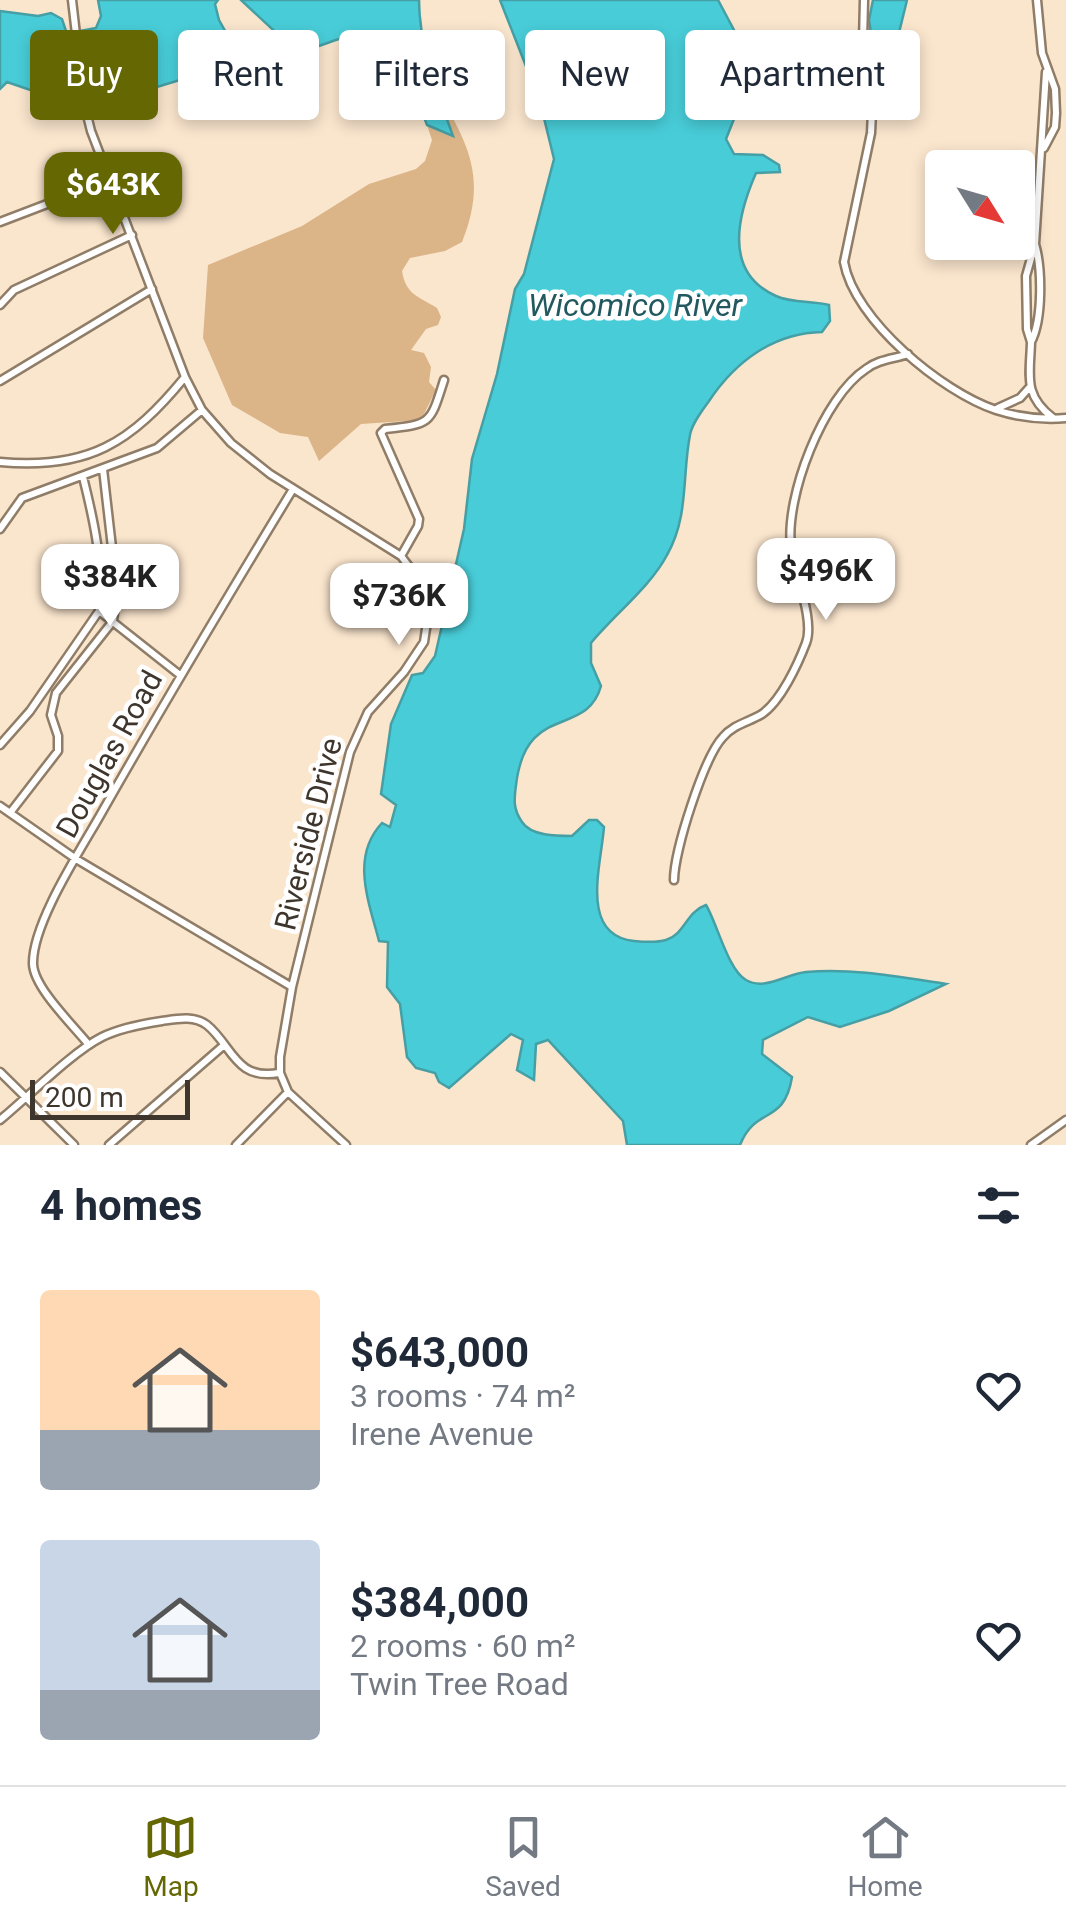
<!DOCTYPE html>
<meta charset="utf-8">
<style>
:root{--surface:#fff;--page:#f2f2f3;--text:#1f2937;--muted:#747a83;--line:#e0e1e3;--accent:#656702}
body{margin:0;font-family:Roboto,sans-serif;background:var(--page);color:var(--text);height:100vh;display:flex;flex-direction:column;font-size:38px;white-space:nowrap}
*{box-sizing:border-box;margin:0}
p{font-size:32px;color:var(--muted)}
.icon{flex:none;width:55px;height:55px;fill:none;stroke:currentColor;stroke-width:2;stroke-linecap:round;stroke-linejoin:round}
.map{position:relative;height:1145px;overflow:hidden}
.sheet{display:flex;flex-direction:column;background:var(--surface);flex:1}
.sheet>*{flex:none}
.banner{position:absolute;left:30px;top:30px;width:1008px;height:90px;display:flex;gap:20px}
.needle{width:65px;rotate:127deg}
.fabs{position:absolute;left:925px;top:150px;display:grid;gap:20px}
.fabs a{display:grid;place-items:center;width:110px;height:110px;border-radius:10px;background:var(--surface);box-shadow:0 5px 15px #0003;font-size:50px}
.scale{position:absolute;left:30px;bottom:25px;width:160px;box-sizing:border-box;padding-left:10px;border:5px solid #3e352c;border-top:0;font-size:28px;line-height:35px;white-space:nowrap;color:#3e352c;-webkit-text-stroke:8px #fff;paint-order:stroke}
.price{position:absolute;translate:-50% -85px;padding:0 22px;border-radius:20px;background:#fff;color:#222;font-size:32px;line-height:65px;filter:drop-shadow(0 2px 5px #0008)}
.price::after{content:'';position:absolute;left:50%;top:60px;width:30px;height:22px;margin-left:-15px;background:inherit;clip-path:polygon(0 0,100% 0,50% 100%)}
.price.selected{background:var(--accent);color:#fff}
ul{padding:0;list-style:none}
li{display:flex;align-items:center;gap:30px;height:250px;padding:0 40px}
li span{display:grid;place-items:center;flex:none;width:280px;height:200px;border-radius:10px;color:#555}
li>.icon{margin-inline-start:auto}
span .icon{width:120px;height:120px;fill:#fffc;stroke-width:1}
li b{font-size:42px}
h2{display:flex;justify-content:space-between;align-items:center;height:120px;padding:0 40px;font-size:42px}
.pill{padding:0 35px;border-radius:10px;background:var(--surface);box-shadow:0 5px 15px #0003;font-size:35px;line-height:90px}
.pill.selected{background:var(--accent);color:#fff}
.dock{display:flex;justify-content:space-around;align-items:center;height:140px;border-top:2px solid var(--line);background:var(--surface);font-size:28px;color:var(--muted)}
.dock a{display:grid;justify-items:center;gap:5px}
.dock .selected{color:var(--accent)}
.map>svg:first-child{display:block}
.green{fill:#dbb588}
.water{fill:#48cdd8;stroke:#459fa4;stroke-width:2.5}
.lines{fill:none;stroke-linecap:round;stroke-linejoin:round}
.minor-casing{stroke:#907d68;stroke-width:11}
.minor{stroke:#fff;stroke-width:6}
.labels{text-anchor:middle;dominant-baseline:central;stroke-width:9;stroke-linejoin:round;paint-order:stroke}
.street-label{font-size:30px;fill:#3e352c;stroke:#fff}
.water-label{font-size:32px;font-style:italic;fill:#22595e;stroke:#fff}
</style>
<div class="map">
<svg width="1066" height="1145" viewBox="0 0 1066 1145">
<rect width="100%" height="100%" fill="#fae5cd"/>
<!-- green -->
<path class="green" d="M436,88C468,144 488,177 462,242L445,251L410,258L402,271C406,295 418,296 437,308L441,317L438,325L426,329L411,350L424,353L431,367L429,382L436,390L421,420L361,424L319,461L308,437L280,433L232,405L203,338L208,265L302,226L369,184L416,169L425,161L432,140L427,125L453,135Z"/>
<!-- water -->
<path class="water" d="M98,0H218L215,4L219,20L229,38L231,55L222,70L203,80L183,79L121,98L45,95L7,82L0,89V11L38,16L51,13L62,19L69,40H81L80,31L96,28L101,16Z
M241,0H419C419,46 438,94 453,136L427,125C415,94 395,28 350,36C335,39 320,47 304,50L286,42Z
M500,0H718L742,45V99L726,139L734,154L763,155L779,165L780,172L756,173C738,214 722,272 776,296C791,303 813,301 829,305L830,321L822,332C773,333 735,362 709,401C702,411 692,423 690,435C682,475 689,517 667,555C651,586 614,615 591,643V663L601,686C586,739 526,701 516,785C514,800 513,809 522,822C531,836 557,836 572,836L589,820H597L604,827C601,866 579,935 634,941C644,942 656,943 666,940C685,934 686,912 706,905C717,923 728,970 746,980C765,991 786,974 806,972C854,968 899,977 946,984L889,1011L840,1027L808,1017L763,1040L762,1054L792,1077C784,1126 756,1105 740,1145H627L623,1121L548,1040L536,1044L534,1080L517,1070L523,1040L511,1034L449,1088L439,1082L435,1073L416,1068L407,1057L400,1004L387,987L388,942L379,941C369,902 350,857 382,823L390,827L396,805L381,794L391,724L412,675L423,673L435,656L464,529L472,459L497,374L515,289L524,274L554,159L540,102Z
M873,0H907L897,41L913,86L907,99L898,104L880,94L869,20Z"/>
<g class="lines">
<defs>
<path id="minor" d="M72,0L84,103L91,131L185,377L202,410L231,443L270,474L401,556L420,581L426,595L429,609L424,642L404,672L368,712L350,752L292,987L280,1057V1073L288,1092L346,1145
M864,0L863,41L872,112L871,133L844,262C854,320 942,392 996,410C1018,417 1043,420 1066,418
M1037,0L1042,53L1055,89L1056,113L1055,127L1044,148
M0,222L110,180
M1035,244C1042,268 1043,319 1031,342L1027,329L1026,276L1035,244L1046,72
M0,305L14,290L132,235
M1031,342C1030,376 1023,395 1053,418
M0,381L152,289
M998,408L1020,398L1029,388
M0,462C88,470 131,443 185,377
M0,529L22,498L157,448L202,410
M401,556L418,526L419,519L381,433L385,429C432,424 430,424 444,380
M99,611L180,675
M0,745L30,711L99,611C104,566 94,521 83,477
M0,806L76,859L292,987
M10,813L58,751V736L51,715L56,693L113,621L117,591L103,469
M674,880C674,851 704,757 723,737C734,724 749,722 762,714C781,701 798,664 806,643C815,620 794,572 791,546C785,497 823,397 866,369C879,359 894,359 908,354
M89,1045C73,1025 34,988 33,964C32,923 82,848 102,812C164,703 228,596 293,489
M0,1072L74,1145
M0,1120C28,1097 72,1052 102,1037C120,1028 142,1024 162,1021C176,1019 194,1015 207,1025C232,1045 235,1081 279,1073
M109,1145L223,1046
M236,1145L288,1092
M1031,1145L1066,1120"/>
</defs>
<!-- minor casing -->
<use href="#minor" class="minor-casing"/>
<!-- minor -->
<use href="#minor" class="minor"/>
</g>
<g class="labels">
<!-- street labels -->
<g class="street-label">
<text transform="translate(109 754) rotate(-61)">Douglas Road</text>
<text transform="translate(308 834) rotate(-76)">Riverside Drive</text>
</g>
<!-- water labels -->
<g class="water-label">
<text x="635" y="305">Wicomico River</text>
</g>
</g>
</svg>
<div class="fabs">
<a><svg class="needle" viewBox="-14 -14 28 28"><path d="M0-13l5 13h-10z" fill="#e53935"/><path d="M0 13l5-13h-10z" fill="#747a83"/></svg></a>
</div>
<div class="scale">200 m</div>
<b class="price selected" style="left:113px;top:237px">$643K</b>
<b class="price" style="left:826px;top:623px">$496K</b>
<b class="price" style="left:110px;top:629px">$384K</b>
<b class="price" style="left:399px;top:648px">$736K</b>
<div class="banner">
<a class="pill selected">Buy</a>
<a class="pill">Rent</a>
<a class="pill">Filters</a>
<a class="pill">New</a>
<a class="pill">Apartment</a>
</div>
</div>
<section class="sheet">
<h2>4 homes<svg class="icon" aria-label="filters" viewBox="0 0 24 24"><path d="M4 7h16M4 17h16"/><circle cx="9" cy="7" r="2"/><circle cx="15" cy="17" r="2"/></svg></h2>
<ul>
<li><span style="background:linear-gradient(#ffd9b3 70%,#9aa5b1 0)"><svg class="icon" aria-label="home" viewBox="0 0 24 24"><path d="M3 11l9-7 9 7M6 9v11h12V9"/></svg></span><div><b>$643,000</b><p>3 rooms · 74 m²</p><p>Irene Avenue</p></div><svg class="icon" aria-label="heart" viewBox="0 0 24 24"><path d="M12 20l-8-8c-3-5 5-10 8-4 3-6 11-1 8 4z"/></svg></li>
<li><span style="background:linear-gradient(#c9d6e8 75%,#9aa5b1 0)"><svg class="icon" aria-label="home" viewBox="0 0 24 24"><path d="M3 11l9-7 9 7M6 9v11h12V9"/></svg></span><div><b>$384,000</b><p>2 rooms · 60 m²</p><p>Twin Tree Road</p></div><svg class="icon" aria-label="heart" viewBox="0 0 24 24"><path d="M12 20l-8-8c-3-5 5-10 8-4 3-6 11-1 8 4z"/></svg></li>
</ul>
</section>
<nav class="dock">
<a class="selected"><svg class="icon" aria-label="map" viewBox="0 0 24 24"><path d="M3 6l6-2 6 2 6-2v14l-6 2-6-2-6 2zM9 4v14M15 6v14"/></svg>Map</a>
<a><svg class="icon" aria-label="saved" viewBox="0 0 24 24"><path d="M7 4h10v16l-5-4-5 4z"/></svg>Saved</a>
<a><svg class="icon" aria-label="home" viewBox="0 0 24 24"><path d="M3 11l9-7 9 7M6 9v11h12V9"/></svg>Home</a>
</nav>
